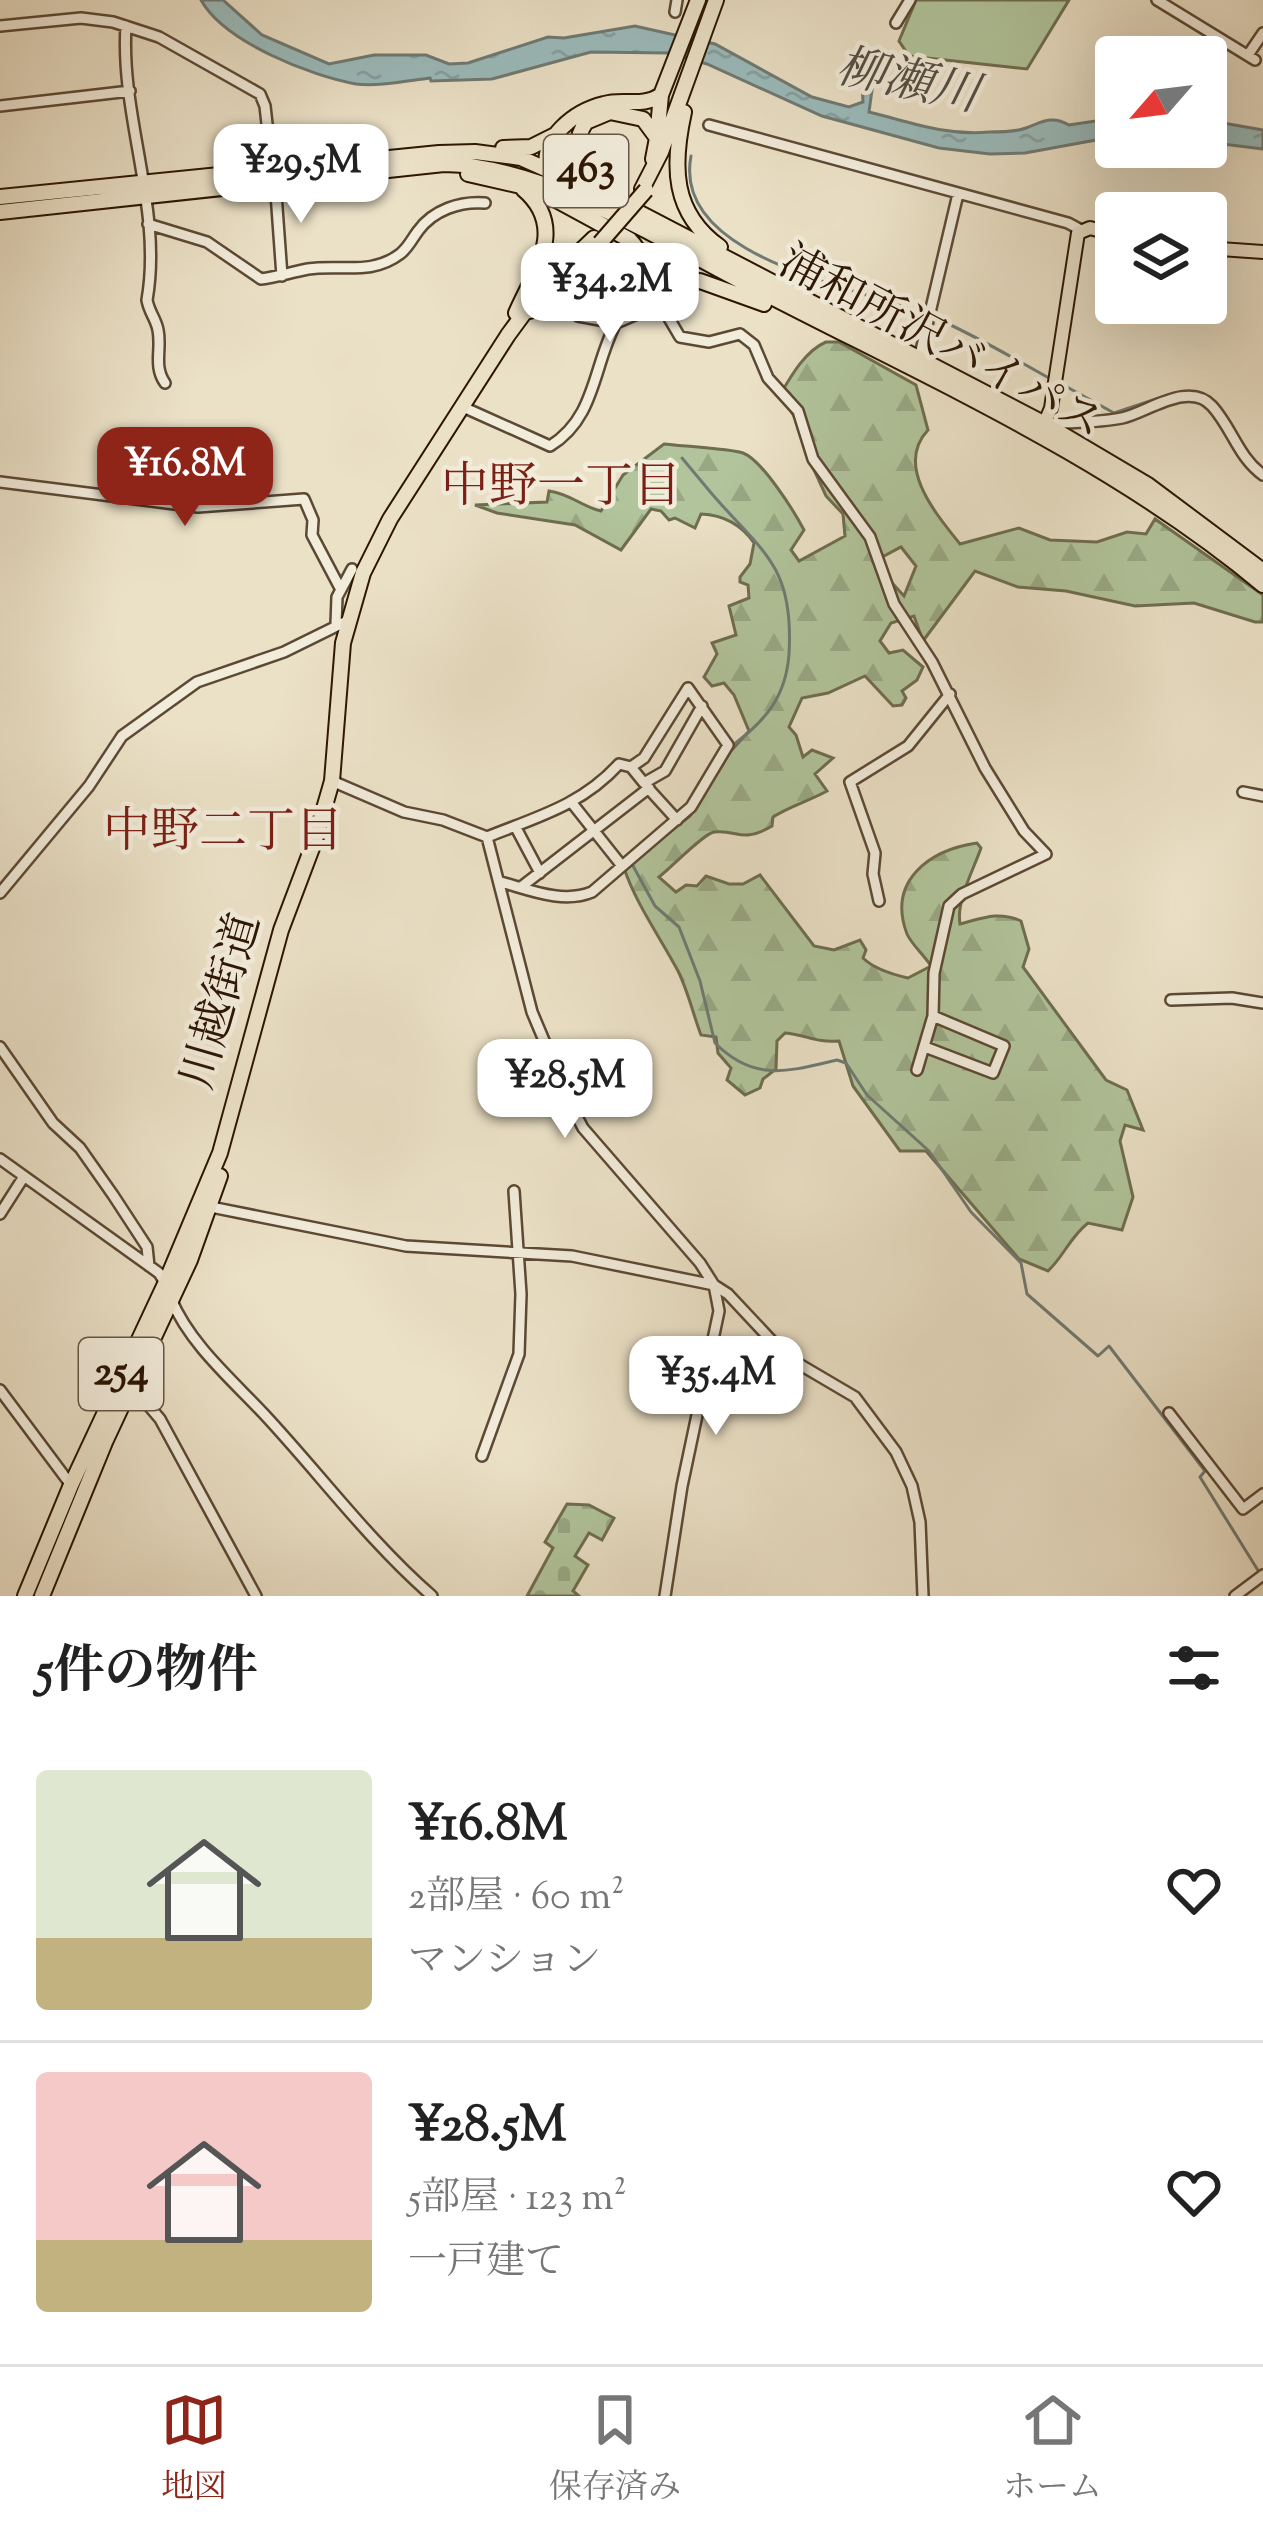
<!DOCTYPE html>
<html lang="ja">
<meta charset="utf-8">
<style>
:root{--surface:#fff;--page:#f6f6f6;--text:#222;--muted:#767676;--line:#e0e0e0;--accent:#8f2418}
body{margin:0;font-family:"Sorts Mill Goudy","Noto Serif JP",serif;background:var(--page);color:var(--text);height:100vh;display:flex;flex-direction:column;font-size:45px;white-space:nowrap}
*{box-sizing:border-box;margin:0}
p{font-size:39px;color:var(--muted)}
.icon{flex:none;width:66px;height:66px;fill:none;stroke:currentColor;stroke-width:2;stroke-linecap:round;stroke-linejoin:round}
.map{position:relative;height:1596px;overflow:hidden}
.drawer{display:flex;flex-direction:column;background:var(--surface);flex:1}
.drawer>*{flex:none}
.needle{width:78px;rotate:242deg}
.controls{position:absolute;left:1095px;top:36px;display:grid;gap:24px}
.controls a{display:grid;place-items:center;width:132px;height:132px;border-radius:12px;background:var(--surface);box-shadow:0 12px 48px #0002;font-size:60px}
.price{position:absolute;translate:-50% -102px;padding:0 27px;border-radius:24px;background:#fff;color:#222;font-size:39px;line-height:78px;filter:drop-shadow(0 3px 6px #0008)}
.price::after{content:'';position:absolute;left:50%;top:72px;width:36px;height:27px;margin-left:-18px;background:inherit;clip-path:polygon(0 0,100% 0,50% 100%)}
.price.on{background:var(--accent);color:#fff}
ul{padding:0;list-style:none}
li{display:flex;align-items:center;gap:36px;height:300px;padding:0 36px}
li+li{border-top:3px solid var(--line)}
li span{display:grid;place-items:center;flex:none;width:336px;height:240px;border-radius:12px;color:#555}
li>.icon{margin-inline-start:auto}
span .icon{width:144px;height:144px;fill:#fffc;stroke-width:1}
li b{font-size:51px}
h2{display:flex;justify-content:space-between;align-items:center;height:144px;padding:0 36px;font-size:51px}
.dock{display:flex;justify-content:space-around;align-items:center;height:168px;border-top:3px solid var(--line);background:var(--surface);font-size:33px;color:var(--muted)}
.dock a{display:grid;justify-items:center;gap:6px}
.dock .on{color:var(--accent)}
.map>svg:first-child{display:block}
.grass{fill:#b1c49b;stroke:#6e6d4f;stroke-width:3}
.forest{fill:url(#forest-firs);stroke:#6e6d4f;stroke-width:3;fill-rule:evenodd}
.cemetery{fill:url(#cemetery-stones);stroke:#6e6d4f;stroke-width:3}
.water{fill:url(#water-ripples);stroke:#6f7a73;stroke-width:3}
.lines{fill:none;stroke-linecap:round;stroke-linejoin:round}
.stream{stroke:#6f7a73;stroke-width:3}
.minor-casing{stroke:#5c4934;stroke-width:14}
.major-casing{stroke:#2c1603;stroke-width:16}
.highway-casing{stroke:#2c1603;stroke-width:18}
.minor{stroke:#f2ecdb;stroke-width:9}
.major{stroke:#ebe1c7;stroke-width:12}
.highway{stroke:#ebe1c7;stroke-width:14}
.highway-bridge-casing{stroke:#2c1603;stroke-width:18;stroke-linecap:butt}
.highway-bridge{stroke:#ebe1c7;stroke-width:14}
.labels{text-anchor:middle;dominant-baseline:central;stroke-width:9;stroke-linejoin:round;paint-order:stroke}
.shield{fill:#f2ecdb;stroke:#675644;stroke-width:3}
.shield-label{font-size:42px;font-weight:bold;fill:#2c1603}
.street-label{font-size:45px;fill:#2c1603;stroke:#f2ecdb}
.water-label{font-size:48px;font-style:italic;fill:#535044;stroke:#f2ecdb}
.neighbourhood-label{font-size:48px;fill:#7a1f14;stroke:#f2ecdb}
</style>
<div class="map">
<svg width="1263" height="1596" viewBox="0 0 1263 1596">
<defs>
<pattern id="forest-firs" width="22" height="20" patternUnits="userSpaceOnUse" patternTransform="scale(3)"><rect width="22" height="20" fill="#b1c49b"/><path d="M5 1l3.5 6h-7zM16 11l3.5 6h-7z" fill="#98a884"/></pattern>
<pattern id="cemetery-stones" width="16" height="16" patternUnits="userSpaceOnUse" patternTransform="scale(3)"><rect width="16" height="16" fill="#b1c49b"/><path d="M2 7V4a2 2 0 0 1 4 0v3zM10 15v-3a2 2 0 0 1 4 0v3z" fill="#98a884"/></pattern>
<pattern id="water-ripples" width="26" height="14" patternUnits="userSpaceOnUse" patternTransform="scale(3)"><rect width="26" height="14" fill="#9bbcbd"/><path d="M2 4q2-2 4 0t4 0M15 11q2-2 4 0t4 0" fill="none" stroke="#86a1a1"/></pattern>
</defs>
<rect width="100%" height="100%" fill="#ebe1c7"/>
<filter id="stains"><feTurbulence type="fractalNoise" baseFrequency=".00167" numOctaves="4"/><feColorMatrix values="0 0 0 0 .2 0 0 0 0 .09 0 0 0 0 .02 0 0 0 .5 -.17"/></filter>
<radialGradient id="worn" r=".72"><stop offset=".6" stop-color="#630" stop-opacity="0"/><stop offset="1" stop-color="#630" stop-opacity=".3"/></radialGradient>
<!-- grass -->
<path class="grass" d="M916,0H1069L1027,69L909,56L899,41Z"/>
<!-- forest -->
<path class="forest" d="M826,342H839L916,385L928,430C894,466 937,515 960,544L1019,528L1050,540L1097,542L1127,532L1146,534L1155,519L1263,595V622H1255L1194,603L1135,606L1066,591L1018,587L975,571L923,641L914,616L891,623L880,641L889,653L903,650L923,667L917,680L902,691L906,698L902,705L893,706L865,676L828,693L802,698L789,727L796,735L803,757L812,750L833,758L815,774L827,791C809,801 790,806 773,817L772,826C742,844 737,829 714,832C703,834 671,868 659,877L676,892L686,885L697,886L706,876L729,884H743L760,875L814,946L834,950L860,940L866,950L863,958C874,969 895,975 908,978L931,966C924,955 912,945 907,934C887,881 929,850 977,843L981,848C973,871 956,901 960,924C983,918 999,911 1021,921L1029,949L1023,967L1106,1080L1127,1090L1143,1130L1125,1125L1120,1141L1133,1197L1122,1230L1088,1223C1070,1237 1064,1256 1048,1271L1019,1259L926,1151H900L853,1086L839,1041C816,1043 807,1035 785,1033L777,1041L776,1069L763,1079L760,1088L745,1095L727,1080L731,1068L718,1053L716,1037L701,1035C693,1014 688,991 678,971C660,937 636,904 624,868L690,816L731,751L749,731L734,695L724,683L712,686L704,677L717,654L712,643L736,635L729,606L749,598L748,585L740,582V577L750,564L754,543C741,524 724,515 701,514L695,528L675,518L669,520L661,511L651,509L621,550L575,525L497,513L475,505L547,502L549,491C571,494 580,506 601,511L623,475L664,444C681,446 732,449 743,453C762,460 794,511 804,530L791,550L799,561L845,536L843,514L826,496L809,459L800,425L780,395C791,376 805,351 826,342ZM901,547L916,566L904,596L873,562Z"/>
<!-- cemetery -->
<path class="cemetery" d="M567,1504L589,1505L614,1518L602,1540L589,1533L575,1556L588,1565L573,1591L579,1596H527L553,1548L545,1542Z"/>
<!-- water -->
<path class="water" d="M201,0H223L262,35L329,64L374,55H426L449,64L468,63L548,37L564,38L635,26L715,44L812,97L849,107L863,102L862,84L868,73L874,75L869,112C910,122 946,136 989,132C999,132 1016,132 1026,128C1042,122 1052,115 1069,125L1116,118V133L1107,138L1025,153L990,154L939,148L822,116L707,64L669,53L591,52L492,79L431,81L430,78C406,81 376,87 356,84C311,76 224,42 201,0Z
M1206,120L1263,130V149L1206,142Z"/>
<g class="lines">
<!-- stream -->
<path class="stream" d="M691,156C671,260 864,288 933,317C973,334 1011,357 1049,378
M1058,382L1114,413L1168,395
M682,458C692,470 702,482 712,494C764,554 794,566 789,654C786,697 765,721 733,745
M679,823L690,815L710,784
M632,864L655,906L679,927L700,981L715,1043C755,1083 789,1071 837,1060L846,1063L867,1095L929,1151L971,1212L1021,1263L1027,1294L1098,1356L1109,1346L1205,1471L1200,1477L1259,1572"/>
<defs>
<path id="minor" d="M1157,0L1255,60
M675,12L677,0
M896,23L910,0
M0,26L81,18L113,22L159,37L260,94L265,106L272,169
M126,26C120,117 163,209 147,300C149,312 156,319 158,330C162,349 153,366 165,383
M1248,55L1263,33
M0,106L130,91
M709,125L1068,223L1081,230
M275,180L282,276
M148,224L207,242L261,279C277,277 292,272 308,269C341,264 371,276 400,254C408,248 412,239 418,231C433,210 460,201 485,203
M578,316L616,323L653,307L663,308L680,337L709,342L740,334L754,345L768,378L798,411L813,459L870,537L894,604L932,662L985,768L1024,831L1046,854L962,894L949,906L934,973L933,1016L917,1070
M919,359L958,194
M463,407L550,446C596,418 593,366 616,323
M1045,424C1069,422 1098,423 1122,418C1146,413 1189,380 1212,406C1232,428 1238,457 1263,475
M0,482L198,507L304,499L313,520L312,535L340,588
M336,624L337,597L352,569
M332,781L404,812L443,820L487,837L532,1012L572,1107L583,1128L700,1263L714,1285L719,1311L682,1486L665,1596
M647,787L677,820
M1243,792L1263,796
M572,803L622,866
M515,826L540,873
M487,837C537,817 582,805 619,764L631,767L644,783L665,771L702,706
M501,882C530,890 563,904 592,892L691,807L728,745L688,688L644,758L631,767
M521,887L649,788
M0,893L89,786L122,736L197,682L284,652L347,621
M879,901L873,874L875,853L850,782L908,746L950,694
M1171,1000L1232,998L1263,1003
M0,1047L53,1123L80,1148L113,1195L147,1247L149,1266
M925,1047L993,1073L1004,1046L933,1016
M0,1159L159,1273L165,1283
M211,1207L406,1246L572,1256L714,1285L728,1294L787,1357L855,1397L896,1452L912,1486L920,1522L923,1596
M0,1214L23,1178
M171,1299C190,1344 231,1379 263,1413C320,1474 369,1541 432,1596
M131,1385L160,1419L256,1596
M0,1390L71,1485
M1169,1413L1243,1509L1263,1494
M482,1456L519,1354L521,1294L514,1191
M1235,1596L1263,1575"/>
<path id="major" d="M1206,248L1263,252
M1043,427L1051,408L1078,233L1090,228L1116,235"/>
<path id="highway" d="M684,112C672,166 672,213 720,247
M657,138L661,95
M503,148L531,147L555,135
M548,171C539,138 575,111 604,104C624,98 642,108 661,95L698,0
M468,174L538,190L630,240C655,266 647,302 609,306L587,295L580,271L596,247
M609,188C581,174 568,149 586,122L610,112L643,119L657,138L653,159
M642,189L661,152L716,0
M0,197L439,153L475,152L521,158L613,199L1045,424L1148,485L1263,571
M0,212L444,164C549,166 668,245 762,292C934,381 1113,460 1263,585
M666,288L700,281L764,304
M530,311C560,292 580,316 611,315C645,313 681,282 679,248
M516,313C535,270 568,227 523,189
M25,1596L71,1485L165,1284L220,1153L281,930L315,840L332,781L343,643L363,573L390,519L508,335L544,286L594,238
M42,1596L105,1442L190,1260L220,1176"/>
</defs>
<!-- minor casing -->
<use href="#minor" class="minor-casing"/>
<!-- major casing -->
<use href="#major" class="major-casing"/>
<!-- highway casing -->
<use href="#highway" class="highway-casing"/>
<!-- minor -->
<use href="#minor" class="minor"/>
<!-- major -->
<use href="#major" class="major"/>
<!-- highway -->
<use href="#highway" class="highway"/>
<defs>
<path id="highway-bridge" d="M600,243L646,190"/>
</defs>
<!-- highway-bridge casing -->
<use href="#highway-bridge" class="highway-bridge-casing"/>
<!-- highway-bridge -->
<use href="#highway-bridge" class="highway-bridge"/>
</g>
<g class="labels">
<!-- shield labels -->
<g class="shield">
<rect x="544" y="135" width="84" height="72" rx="9"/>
<rect x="79" y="1338" width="84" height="72" rx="9"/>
</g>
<g class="shield-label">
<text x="586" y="171">463</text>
<text x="121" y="1374">254</text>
</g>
<!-- street labels -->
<g class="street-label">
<text transform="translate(940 345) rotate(28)">浦和所沢バイパス</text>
<text transform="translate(224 1002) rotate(-74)">川越街道</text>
</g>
<!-- water labels -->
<g class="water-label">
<text transform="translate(907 84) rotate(12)">柳瀬川</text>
</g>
<!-- neighbourhood labels -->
<g class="neighbourhood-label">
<text x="561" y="489">中野一丁目</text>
<text x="223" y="834">中野二丁目</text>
</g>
</g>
<rect width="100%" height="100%" filter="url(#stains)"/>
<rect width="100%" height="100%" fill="url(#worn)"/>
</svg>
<div class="controls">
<a><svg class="needle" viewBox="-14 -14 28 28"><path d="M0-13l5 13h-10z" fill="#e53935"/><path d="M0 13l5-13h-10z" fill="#767676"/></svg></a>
<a><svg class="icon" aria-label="layers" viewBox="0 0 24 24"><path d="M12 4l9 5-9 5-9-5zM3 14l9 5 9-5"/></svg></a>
</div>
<b class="price" style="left:301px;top:226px">¥29.5M</b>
<b class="price" style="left:610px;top:345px">¥34.2M</b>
<b class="price on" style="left:185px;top:529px">¥16.8M</b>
<b class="price" style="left:565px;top:1141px">¥28.5M</b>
<b class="price" style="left:716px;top:1438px">¥35.4M</b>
</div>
<section class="drawer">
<h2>5件の物件<svg class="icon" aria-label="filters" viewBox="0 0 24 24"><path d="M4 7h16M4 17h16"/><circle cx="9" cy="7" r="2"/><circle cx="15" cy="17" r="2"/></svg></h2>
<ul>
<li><span style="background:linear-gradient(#dfe7d0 70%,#c2b280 0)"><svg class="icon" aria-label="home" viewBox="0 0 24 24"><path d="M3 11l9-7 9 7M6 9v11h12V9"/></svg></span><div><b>¥16.8M</b><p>2部屋 · 60 m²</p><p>マンション</p></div><svg class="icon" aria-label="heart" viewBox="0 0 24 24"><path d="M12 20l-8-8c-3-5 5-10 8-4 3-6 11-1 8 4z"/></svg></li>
<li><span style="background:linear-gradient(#f6c9c9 70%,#c2b280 0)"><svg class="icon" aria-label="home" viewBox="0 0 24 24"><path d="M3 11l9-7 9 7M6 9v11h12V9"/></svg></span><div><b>¥28.5M</b><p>5部屋 · 123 m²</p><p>一戸建て</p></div><svg class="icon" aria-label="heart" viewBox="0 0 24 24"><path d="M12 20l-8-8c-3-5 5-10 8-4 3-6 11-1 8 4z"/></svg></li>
</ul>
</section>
<nav class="dock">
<a class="on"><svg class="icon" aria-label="map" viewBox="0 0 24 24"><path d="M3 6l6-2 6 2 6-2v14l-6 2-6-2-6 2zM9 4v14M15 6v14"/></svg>地図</a>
<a><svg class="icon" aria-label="saved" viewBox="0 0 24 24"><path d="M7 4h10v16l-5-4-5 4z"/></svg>保存済み</a>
<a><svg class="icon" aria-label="home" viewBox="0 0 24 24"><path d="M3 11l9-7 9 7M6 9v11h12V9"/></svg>ホーム</a>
</nav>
